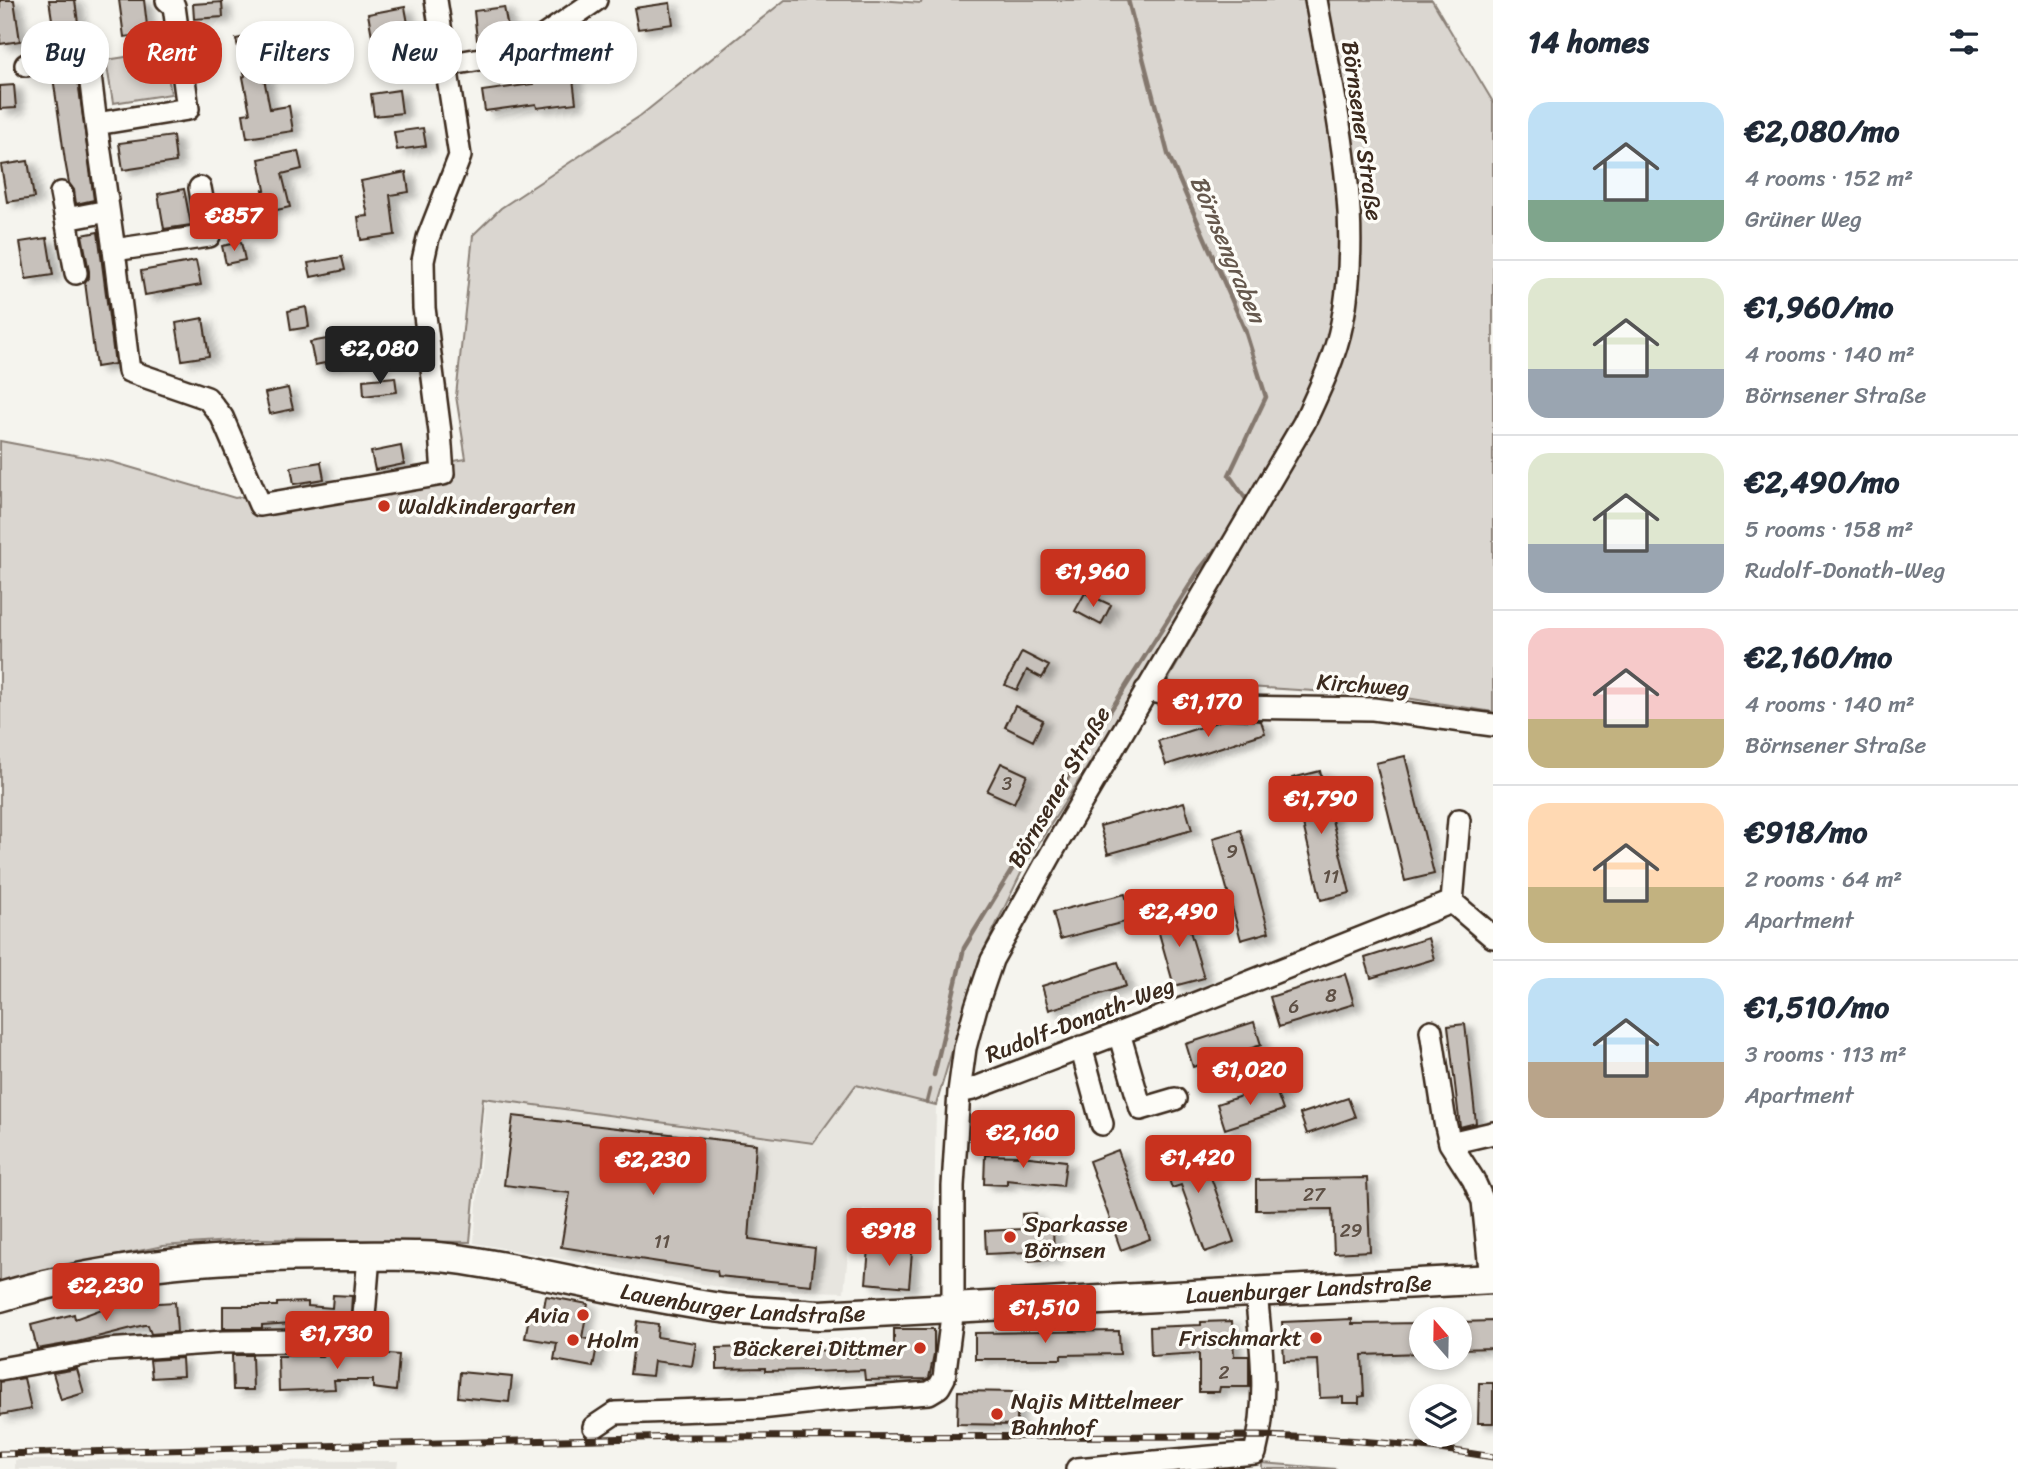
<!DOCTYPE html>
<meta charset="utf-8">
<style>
:root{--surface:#fff;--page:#f2f2f3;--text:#1f2937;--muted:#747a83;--line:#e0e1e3;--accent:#c8321e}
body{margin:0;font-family:Sriracha,sans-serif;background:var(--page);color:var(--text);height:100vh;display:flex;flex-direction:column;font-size:26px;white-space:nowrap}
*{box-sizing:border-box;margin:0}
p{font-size:23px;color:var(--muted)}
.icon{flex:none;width:38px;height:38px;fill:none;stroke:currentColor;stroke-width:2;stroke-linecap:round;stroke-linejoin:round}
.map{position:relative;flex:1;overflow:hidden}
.drawer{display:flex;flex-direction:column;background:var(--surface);width:525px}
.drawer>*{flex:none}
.guide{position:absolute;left:21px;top:21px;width:665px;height:63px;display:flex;gap:14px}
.needle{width:46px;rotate:340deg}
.fabs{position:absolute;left:1409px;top:1307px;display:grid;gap:14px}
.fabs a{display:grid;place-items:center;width:63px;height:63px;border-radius:50%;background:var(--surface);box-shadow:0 4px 10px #0003;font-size:35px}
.price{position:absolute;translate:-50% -60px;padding:0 16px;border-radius:7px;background:var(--accent);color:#fff;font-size:23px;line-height:46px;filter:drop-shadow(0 2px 4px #0008)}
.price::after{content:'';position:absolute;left:50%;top:42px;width:21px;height:16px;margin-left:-10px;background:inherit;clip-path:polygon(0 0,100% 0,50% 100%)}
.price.active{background:#222;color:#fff}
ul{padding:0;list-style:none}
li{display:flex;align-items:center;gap:21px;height:175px;padding:0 35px}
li+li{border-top:2px solid var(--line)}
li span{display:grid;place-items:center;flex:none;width:196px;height:140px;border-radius:21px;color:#555}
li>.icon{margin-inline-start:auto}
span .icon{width:84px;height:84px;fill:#fffc;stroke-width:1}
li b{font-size:30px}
h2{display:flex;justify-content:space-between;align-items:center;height:84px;padding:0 35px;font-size:30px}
.pill{padding:0 24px;border-radius:28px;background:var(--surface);box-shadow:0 4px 10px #0003;font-size:24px;line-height:63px}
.pill.active{background:var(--accent);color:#fff}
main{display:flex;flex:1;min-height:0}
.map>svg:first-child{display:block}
.built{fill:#e7e5df}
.green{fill:#dad6d0;stroke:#8a8077;stroke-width:2}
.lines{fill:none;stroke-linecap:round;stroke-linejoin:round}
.stream{stroke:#84786e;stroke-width:4.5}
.building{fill:#c7c1bb;stroke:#3b2a1e;stroke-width:2;filter:url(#shadow)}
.minor-casing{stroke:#3b2a1e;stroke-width:26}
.major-casing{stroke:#3b2a1e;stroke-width:33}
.minor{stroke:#fdfcf7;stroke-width:21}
.major{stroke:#fdfcf7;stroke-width:28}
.rail-casing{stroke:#3b2a1e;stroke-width:7}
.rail{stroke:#fdfcf7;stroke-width:4.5;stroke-dasharray:13;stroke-linecap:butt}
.poi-dot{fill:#c8321e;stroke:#fdfcf7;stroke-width:2.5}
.labels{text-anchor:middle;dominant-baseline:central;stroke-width:7;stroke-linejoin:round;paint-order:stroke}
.number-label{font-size:19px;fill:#5e5045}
.street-label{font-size:23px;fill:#3b2a1e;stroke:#fdfcf7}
.poi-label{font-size:23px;fill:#3b2a1e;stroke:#fdfcf7;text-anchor:start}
.water-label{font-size:24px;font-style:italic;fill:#65584d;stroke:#fdfcf7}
</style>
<main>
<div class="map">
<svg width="1493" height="1469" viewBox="0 0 1493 1469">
<defs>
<filter id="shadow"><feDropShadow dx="8" dy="4.5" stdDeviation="3.5" flood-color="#0004"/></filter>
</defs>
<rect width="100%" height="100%" fill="#f5f4ee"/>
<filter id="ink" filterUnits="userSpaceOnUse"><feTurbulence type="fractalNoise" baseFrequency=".0143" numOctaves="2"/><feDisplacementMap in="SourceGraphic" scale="14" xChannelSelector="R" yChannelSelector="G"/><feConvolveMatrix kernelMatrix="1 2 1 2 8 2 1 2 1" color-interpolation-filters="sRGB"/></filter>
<g filter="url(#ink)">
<!-- built -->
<path class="built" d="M856,1085L936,1105L934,1216L863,1209L850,1236L844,1292L731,1289L474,1243L485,1101Z
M15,1460L398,1461L397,1469H15Z"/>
<!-- green -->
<path class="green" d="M785,0H878L921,3L922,0H1432L1493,102V712L1394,696L1167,682L1242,550L1223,545L1182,608L1100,747L1025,865L979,960L936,1105L856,1085L813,1143L483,1098L470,1242L256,1239L163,1246L56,1268L0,1285V441L112,462L235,498L466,459L456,396L473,235L501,208L640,116Z
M164,51L171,94L113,103L106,60Z
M1262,1463L1337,1469H1262Z"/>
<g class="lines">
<!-- stream -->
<path class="stream" d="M1128,0L1168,154L1245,330L1266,397L1229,475L1248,502
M1035,830L1200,569L1224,539
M934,1075L964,948L1030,840
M927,1102L930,1090"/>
</g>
<!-- building -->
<path class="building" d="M0,0H14L20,41L0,44Z
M49,0H75L80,38L67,37L55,39Z
M119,0H144L148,34L124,37Z
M222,2L223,17L194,19L193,4Z
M670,3L673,24L638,29L634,8Z
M405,7L409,29L372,36L368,14Z
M504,7L509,34L477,40L474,11Z
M271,31L277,54L260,58L270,109L289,106L293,131L247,138L243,114L250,113L243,77L245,76L236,39Z
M615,36L619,53L594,59L590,42Z
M572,71L576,103L537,108L536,104L485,111L482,91L533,84L532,77Z
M77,73L94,200L76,204L74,190L69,183L65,161L53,77Z
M14,85L16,108L0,109V86Z
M399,90L402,113L374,116L371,94Z
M423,128L426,146L397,150L394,132Z
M173,136L176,162L123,170L119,143Z
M298,151L302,169L282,174L290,207L268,212L263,190H265L259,159Z
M28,161L34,198L7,202L1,165Z
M406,172L409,192L390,195L395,235L361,240L358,217L368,216L361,181Z
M184,189L191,225L164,229L158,194Z
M98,232L115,364L96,367L85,282L89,277V271L82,235Z
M47,238L53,275L26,279L20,242Z
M241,242L245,260L226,264L222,246Z
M342,257L345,270L311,277L308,263Z
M196,261L201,285L145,295L141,271Z
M306,307L309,327L291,330L288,311Z
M203,318L209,356L182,360L176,323Z
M361,333L365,355L315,365L310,342Z
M395,377L397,392L364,396L363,380Z
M288,388L293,409L270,414L265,393Z
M401,446L404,464L375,470L371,452Z
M321,462L324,479L294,484L291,467Z
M1085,593L1111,605L1101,625L1075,611Z
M1022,652L1049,666L1042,678L1027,670L1017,690L1005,685Z
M1015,706L1043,720L1033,741L1005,727Z
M1226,719L1261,721L1265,733L1166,765L1158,741Z
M1405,756L1434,874L1405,881L1376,763Z
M1001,763L1027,775L1014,803L987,791Z
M1320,771L1350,893L1321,900L1292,778Z
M1184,802L1192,830L1108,854L1100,826Z
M1241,830L1269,932L1241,940L1213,838Z
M1125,894L1132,920L1060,939L1053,912Z
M1184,911L1204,978L1174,986L1155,919Z
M1428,938L1434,959L1371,978L1365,958Z
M1118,962L1126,986L1049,1010L1042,986Z
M1345,974L1354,1004L1279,1027L1270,997Z
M1254,1022L1261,1045L1193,1067L1186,1044Z
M1465,1024L1476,1123L1460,1127L1448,1026Z
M1274,1085L1283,1110L1225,1129L1217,1104Z
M1348,1098L1355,1117L1307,1134L1300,1114Z
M513,1116L756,1144L749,1239L815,1248L811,1285L718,1276L717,1271L561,1247L570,1193L504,1185Z
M1191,1140L1203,1175L1209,1172L1234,1242L1205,1252L1181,1185L1172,1188L1159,1151Z
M1118,1150L1150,1239L1121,1250L1089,1161Z
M985,1155L1021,1156L1066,1161L1063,1186L1007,1180V1185L984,1184Z
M1367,1178L1370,1251L1334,1253L1332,1209L1256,1210V1180Z
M1035,1213L1036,1225L1053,1224L1054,1259L1028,1261V1252L986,1254L985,1231L1023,1229L1022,1214Z
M869,1248L912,1252L909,1287L866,1283Z
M333,1295L352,1296L350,1327L322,1326L323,1321L262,1325V1328H223V1306H277V1303L308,1302V1306L332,1308Z
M546,1296L588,1304L582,1338L598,1341L593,1367L554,1360L557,1343L525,1338L529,1317L542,1319Z
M123,1301L124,1305L175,1302L177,1332L151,1334L148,1325H144L77,1342L37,1349L31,1325L74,1314L75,1319Z
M1352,1319V1324L1421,1323V1353L1362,1355L1364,1396L1359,1397V1403H1343V1397L1320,1398L1318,1360L1284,1361L1282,1322Z
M637,1321L658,1324L657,1337L696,1343L692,1366L654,1361L652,1376L630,1374Z
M1232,1321L1234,1356H1249V1387H1220L1219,1392H1199V1353L1151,1356L1150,1327L1201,1325V1322Z
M1493,1321V1348L1460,1349V1322Z
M894,1329H934V1354L929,1378L926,1379L865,1380L864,1370L811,1372V1370L765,1371V1368L717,1369V1348L750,1347V1350L798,1349V1351L843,1350L844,1357H894Z
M1119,1331L1120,1354L1061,1355V1359H975V1333Z
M367,1352L399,1355L396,1391L373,1388V1380H334L335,1389L279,1391L278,1356H322L324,1354Z
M232,1355H252L253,1390H233Z
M182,1358L183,1376L152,1378L150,1360Z
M77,1369L84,1393L61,1400L53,1373Z
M460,1372L512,1377L509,1402L458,1397Z
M24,1378L31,1409L0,1415V1382Z
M1479,1383H1493V1423H1478Z
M958,1391L1017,1392V1425L957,1424Z"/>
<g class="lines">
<defs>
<path id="minor" d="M167,0L174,6L188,109L96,124L114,250L129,371L207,398L222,417L260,505L443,474L440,432L424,308L423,261L428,238L460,156L436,0
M26,65C37,59 68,45 80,51C83,52 86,56 88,59L96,124
M446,65L521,52L596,0
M61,193L66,219
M114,250L209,236L200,188
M76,273L66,219L108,211
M1146,690L1234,707L1373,709L1493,725
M1452,902L1459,820
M1452,902L1493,937
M1431,1031L1445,1122L1450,1143L1473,1179L1483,1201L1491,1279
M1119,1033L1141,1109L1175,1099
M1081,1047L1102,1124
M959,1092L973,1089L1159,1018L1452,902
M1450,1143L1493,1133
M0,1369L107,1350L223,1342L362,1340L369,1256
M594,1427L615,1413L760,1408L832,1400L929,1393L939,1387L944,1378L953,1308V1186L959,1092L965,1048L976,1007L992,960L1055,847L1304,423C1319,391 1335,358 1342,323C1364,216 1335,106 1316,0
M1077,1469L1255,1453C1269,1399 1261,1346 1256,1292"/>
<g id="major">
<path id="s1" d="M0,1297C115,1263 233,1255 352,1256C389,1256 427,1254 464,1260C548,1273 630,1295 714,1307C749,1312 785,1313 820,1315L1493,1279"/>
</g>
</defs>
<!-- minor casing -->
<use href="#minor" class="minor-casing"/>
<!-- major casing -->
<use href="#major" class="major-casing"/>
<!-- minor -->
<use href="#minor" class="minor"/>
<!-- major -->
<use href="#major" class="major"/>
<defs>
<path id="rail" d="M0,1454L680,1437L1259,1436C1338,1438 1415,1444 1493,1457"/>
</defs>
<!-- rail casing -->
<use href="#rail" class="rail-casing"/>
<!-- rail -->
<use href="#rail" class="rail"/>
</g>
</g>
<!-- markers -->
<g class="poi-dot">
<circle cx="384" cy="506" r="7"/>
<circle cx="1010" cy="1237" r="7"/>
<circle cx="583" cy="1315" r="7"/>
<circle cx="1316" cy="1338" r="7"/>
<circle cx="573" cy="1340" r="7"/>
<circle cx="920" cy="1348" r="7"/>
<circle cx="997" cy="1414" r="7"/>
</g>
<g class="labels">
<!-- number labels -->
<g class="number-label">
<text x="1007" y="783">3</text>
<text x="1232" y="851">9</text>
<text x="1331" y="876">11</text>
<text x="1331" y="995">8</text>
<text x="1294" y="1006">6</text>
<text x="1314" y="1194">27</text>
<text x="1351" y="1230">29</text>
<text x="662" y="1241">11</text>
<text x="1224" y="1372">2</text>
</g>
<!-- street labels -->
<g class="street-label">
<text transform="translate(1362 131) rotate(82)">Börnsener Straße</text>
<text transform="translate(1363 685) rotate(4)">Kirchweg</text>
<text transform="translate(1059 787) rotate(-60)">Börnsener Straße</text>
<text transform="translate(1080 1020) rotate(-21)">Rudolf-Donath-Weg</text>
<text stroke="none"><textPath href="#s1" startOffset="1318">Lauenburger Landstraße</textPath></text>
<text stroke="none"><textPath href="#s1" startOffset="751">Lauenburger Landstraße</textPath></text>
</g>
<!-- poi labels -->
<g class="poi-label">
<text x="398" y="506">Waldkindergarten</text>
<text x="1024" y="1224">Sparkasse<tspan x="1024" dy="26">Börnsen</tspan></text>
<text x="569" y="1315" text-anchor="end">Avia</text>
<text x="1302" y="1338" text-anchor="end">Frischmarkt</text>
<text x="587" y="1340">Holm</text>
<text x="906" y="1348" text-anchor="end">Bäckerei Dittmer</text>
<text x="1011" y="1401">Najis Mittelmeer<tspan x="1011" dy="26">Bahnhof</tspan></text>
</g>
<!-- water labels -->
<g class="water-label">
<text transform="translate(1228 249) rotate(67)">Börnsengraben</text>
</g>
</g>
</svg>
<div class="fabs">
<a><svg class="needle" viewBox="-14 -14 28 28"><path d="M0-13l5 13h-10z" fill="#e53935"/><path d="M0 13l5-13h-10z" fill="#747a83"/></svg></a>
<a><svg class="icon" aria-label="layers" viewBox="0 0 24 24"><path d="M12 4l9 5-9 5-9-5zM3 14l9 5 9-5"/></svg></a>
</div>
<b class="price" style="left:234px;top:253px">€857</b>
<b class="price active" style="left:380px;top:386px">€2,080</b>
<b class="price" style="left:1093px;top:609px">€1,960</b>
<b class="price" style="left:1208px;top:739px">€1,170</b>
<b class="price" style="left:1321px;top:836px">€1,790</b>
<b class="price" style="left:1179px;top:949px">€2,490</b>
<b class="price" style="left:1250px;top:1107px">€1,020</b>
<b class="price" style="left:1023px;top:1170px">€2,160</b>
<b class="price" style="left:1198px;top:1195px">€1,420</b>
<b class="price" style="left:653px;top:1197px">€2,230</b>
<b class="price" style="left:889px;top:1268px">€918</b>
<b class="price" style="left:106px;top:1323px">€2,230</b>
<b class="price" style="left:1045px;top:1345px">€1,510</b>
<b class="price" style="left:337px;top:1371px">€1,730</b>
<div class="guide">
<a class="pill">Buy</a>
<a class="pill active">Rent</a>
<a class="pill">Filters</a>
<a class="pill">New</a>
<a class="pill">Apartment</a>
</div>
</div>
<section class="drawer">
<h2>14 homes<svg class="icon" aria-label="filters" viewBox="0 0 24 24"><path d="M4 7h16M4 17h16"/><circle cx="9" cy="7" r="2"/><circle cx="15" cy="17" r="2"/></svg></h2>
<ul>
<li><span style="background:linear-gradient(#bfe0f5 70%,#7fa58c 0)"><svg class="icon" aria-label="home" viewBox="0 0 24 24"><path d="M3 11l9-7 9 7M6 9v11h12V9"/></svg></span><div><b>€2,080/mo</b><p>4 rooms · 152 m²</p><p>Grüner Weg</p></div></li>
<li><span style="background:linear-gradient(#dfe7d0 65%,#9aa5b1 0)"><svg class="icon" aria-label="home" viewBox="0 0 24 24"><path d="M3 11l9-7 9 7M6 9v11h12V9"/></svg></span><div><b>€1,960/mo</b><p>4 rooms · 140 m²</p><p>Börnsener Straße</p></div></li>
<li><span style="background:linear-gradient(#dfe7d0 65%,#9aa5b1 0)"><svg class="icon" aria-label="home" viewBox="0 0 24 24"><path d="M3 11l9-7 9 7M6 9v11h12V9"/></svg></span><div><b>€2,490/mo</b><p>5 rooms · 158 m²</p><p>Rudolf-Donath-Weg</p></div></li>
<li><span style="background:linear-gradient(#f6c9c9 65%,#c2b280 0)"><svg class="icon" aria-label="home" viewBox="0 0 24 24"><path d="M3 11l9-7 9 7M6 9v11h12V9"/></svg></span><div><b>€2,160/mo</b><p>4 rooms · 140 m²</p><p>Börnsener Straße</p></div></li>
<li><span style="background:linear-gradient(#ffd9b3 60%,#c2b280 0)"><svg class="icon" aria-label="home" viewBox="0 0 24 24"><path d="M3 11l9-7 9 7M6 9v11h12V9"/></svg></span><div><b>€918/mo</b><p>2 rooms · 64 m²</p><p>Apartment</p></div></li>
<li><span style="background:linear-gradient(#bfe0f5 60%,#b9a48a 0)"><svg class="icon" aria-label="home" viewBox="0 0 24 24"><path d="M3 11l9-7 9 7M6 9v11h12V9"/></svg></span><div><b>€1,510/mo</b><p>3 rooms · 113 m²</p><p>Apartment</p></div></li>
</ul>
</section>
</main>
